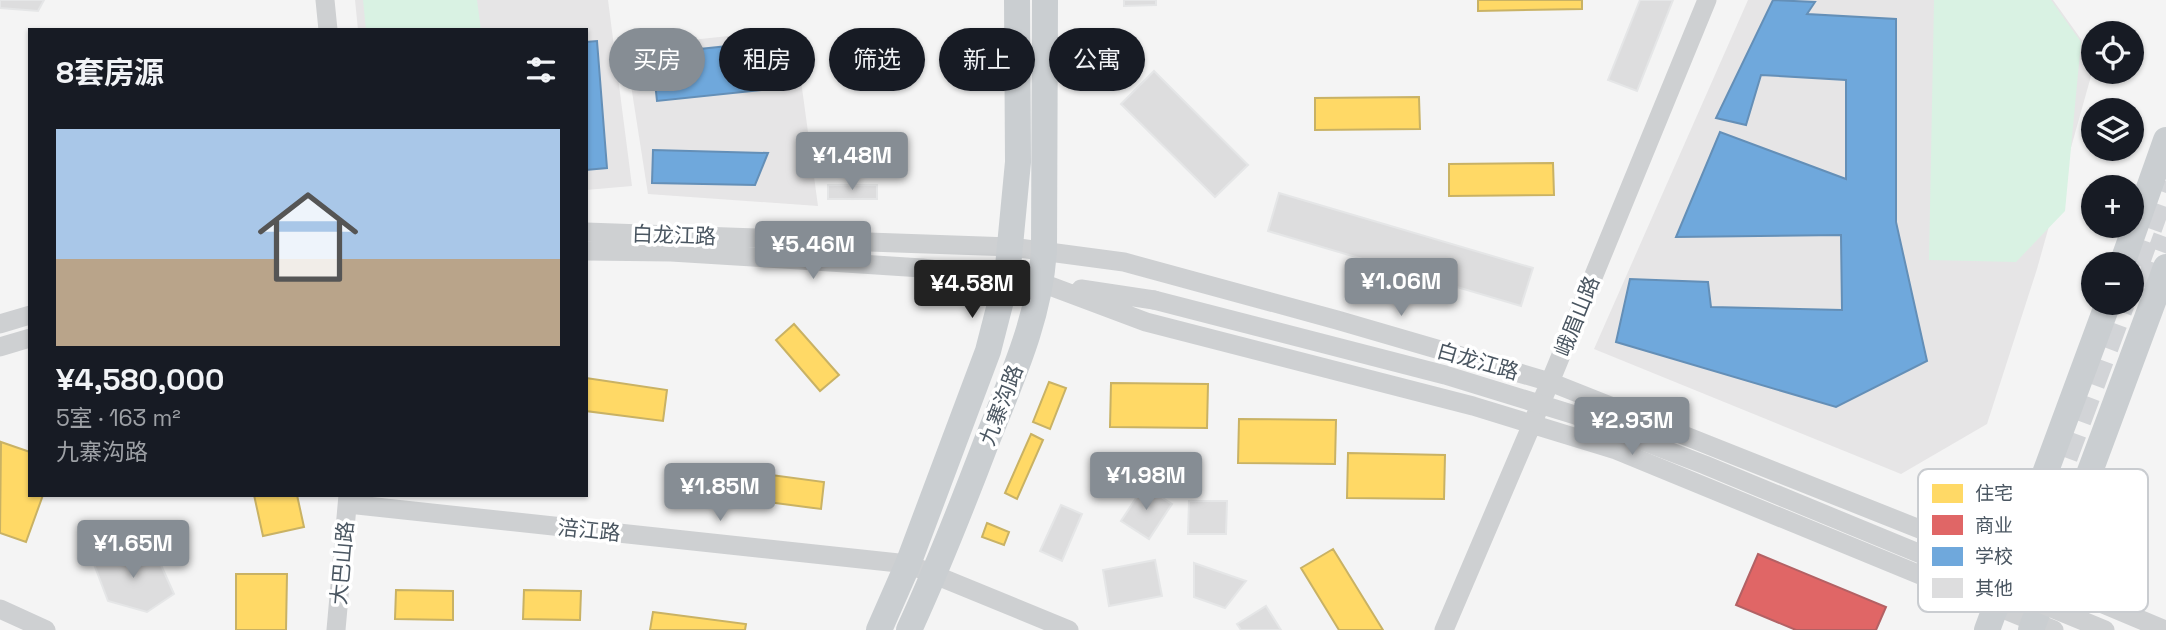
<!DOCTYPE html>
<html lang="zh">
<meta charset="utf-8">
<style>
:root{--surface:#171b24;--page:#242831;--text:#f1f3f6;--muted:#9ea1a6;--line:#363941;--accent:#868d94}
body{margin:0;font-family:"Space Grotesk","Noto Sans SC",sans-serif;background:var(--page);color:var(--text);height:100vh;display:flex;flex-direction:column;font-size:26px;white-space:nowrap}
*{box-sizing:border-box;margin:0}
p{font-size:23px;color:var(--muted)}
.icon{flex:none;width:38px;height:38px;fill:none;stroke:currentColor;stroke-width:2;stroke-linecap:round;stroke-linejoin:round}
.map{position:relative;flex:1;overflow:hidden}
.side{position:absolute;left:28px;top:28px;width:560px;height:469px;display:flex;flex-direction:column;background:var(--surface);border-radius:0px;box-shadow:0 2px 5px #0004}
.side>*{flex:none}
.hud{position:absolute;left:609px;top:28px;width:665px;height:63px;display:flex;gap:14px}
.tools{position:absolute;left:2081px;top:21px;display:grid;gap:14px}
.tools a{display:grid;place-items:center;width:63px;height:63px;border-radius:50%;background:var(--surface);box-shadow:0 2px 5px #0004;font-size:35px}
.price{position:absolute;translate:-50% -60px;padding:0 16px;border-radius:7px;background:var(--accent);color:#fff;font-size:23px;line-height:46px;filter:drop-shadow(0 2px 4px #0008)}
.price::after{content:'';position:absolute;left:50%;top:42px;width:21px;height:16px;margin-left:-10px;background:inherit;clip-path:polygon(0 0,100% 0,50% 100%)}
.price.current{background:#222;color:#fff}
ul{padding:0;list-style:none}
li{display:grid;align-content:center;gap:14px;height:371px;padding:0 28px}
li+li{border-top:2px solid var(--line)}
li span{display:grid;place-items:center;height:217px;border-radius:0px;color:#555}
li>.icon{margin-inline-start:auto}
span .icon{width:126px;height:126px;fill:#fffc;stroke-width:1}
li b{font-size:30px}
h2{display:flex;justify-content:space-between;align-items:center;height:84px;padding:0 28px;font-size:30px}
.chip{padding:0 24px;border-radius:32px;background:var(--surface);box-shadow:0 2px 5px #0004;font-size:24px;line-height:63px}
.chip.current{background:var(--accent);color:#fff}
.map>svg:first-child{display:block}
.education{fill:#e6e5e6}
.green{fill:#d9f2e3}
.homes{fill:#ffd966;stroke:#c9b264;stroke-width:2}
.shops{fill:#e06666;stroke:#b36164;stroke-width:2}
.schools{fill:#6fa8dc;stroke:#648fb7;stroke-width:2}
.building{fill:#ddddde;stroke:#e5e6e7;stroke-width:2}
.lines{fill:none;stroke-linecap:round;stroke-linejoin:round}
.major-tunnel{stroke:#d2d4d7;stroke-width:26;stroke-dasharray:26 13;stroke-linecap:butt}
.minor{stroke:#ced0d2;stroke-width:19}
.major{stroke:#caced1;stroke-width:26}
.minor-bridge{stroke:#ced0d2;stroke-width:19}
.labels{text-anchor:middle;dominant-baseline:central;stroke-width:7;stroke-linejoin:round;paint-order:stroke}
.street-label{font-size:21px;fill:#4a5661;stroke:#fff}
.key{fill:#fff;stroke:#c9ccd0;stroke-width:2}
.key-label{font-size:19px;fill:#4a5661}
</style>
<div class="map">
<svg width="2166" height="630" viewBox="0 0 2166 630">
<rect width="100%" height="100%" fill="#f4f4f4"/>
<!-- education -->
<path class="education" d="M355,0H608L632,186L586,190V30H358Z
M1748,0H2053L2093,56V69L2037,269L1987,424L1901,474L1594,349Z
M794,29L818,206L648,194L625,47Z"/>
<!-- green -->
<path class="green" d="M363,0H477L481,30H366Z
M1934,0H2051L2081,42L2065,211L2016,262L1929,260Z"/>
<!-- homes -->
<path class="homes" d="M1478,0H1582V9L1478,11Z
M1419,97L1420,129L1315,130V98Z
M1553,163L1554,195L1449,196V164Z
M794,324L839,375L820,391L776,340Z
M586,378L667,390L663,421L586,411Z
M1049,382L1066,388L1050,429L1033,422Z
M1111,383L1208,384L1207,428L1110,427Z
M1239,419L1336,420L1335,464L1238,463Z
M1031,434L1043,440L1017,499L1005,493Z
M1,442L30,452V495H43L26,542L0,533Z
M1348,453L1445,455L1444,499L1347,498Z
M695,465L824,482L821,509L691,492Z
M254,495H297L304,527L263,536Z
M987,523L1009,532L1004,545L982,537Z
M1333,549L1383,630H1339L1301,568Z
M236,574H287L286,630H236Z
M396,590L453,591V620L395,619Z
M524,590L581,591L580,620L523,619Z
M653,612L746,624L745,630H650Z"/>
<!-- shops -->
<path class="shops" d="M1758,554L1886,607L1876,630H1796L1736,605Z"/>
<!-- schools -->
<path class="schools" d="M1773,0L1815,2L1807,14L1896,19V222L1927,361L1836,407L1616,342L1630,279L1708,282L1711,307L1842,310L1841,235L1676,237L1720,132L1846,179V80L1761,75L1746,125L1716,118Z
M785,40L790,87L657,101L652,54Z
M597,41L607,168L586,170V42Z
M653,150L768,153L755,185L652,183Z"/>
<!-- building -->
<path class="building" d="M0,0H44L38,11L0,8Z
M1124,0H1156V5L1124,6Z
M1640,0H1673L1637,91L1608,80Z
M1154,71L1248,165L1215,197L1121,104Z
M857,161H876V175H857Z
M828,185H877V199H828Z
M1279,193L1533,268L1521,306L1268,231Z
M1144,486L1172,504L1149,539L1121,521Z
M1189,501H1227L1226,534H1188Z
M1061,505L1082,514L1062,561L1040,551Z
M130,547L161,565L174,594L147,612L108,601L92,559Z
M1155,560L1162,596L1109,606L1103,570Z
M1194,563L1246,581L1225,608L1194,597Z
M1266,606L1281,630H1241L1237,624Z"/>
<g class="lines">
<!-- major-tunnel -->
<path class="major-tunnel" d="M2136,265L2166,181
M2147,288L2166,237
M2024,567L2122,303"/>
<!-- minor -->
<path class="minor" d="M325,0L328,30
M586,232L1011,247L1124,262L1337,320L1550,382L2010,565L2165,630
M586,251L671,252L799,260L922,268L1042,283L1146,322L1473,406L1616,450L2054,630
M1081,289L1154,300
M0,324L30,315
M0,347L30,338
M348,504L908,564L1069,630
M0,609L46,630
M336,630L348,495
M1444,630L1550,382L1707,0"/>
<!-- major -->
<path class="major" d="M2122,264L2166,140
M879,630L908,564L988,351L1007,277L1018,162L1017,0
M909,630C937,569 962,506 986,443C1011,380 1040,318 1044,250L1045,0
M1987,630L2108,303
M2031,630L2166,267"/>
<!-- minor-bridge -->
<path class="minor-bridge" d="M1154,300L1445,375L1575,415L1705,465L2105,630"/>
</g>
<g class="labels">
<!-- street labels -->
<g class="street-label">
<text transform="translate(674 235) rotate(2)">白龙江路</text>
<text transform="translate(1577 316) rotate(-68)">峨眉山路</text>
<text transform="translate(1478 361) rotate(16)">白龙江路</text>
<text transform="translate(1001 405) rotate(-69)">九寨沟路</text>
<text transform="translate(589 530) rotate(6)">涪江路</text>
<text transform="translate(342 563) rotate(-85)">大巴山路</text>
</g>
</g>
<!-- legend -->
<rect x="1918" y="469" width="230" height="143" rx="10" class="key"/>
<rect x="1932" y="484" width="31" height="19" fill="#ffd966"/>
<rect x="1932" y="515" width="31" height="20" fill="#e06666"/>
<rect x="1932" y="547" width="31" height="19" fill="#6fa8dc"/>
<rect x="1932" y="578" width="31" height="20" fill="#ddddde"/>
<g class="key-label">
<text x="1975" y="500">住宅</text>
<text x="1975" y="532">商业</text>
<text x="1975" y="563">学校</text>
<text x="1975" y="595">其他</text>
</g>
</svg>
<div class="tools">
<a><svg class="icon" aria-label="locate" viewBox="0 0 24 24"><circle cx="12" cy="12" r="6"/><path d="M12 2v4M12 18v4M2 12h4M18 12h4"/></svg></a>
<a><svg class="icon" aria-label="layers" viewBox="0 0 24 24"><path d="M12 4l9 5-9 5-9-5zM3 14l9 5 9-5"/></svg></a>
<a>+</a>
<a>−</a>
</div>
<b class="price" style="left:852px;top:192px">¥1.48M</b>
<b class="price" style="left:813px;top:281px">¥5.46M</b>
<b class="price" style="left:1401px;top:318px">¥1.06M</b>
<b class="price current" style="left:972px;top:320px">¥4.58M</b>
<b class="price" style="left:1632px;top:457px">¥2.93M</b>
<b class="price" style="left:1146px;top:512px">¥1.98M</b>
<b class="price" style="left:720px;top:523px">¥1.85M</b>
<b class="price" style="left:133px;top:580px">¥1.65M</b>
<div class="hud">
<a class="chip current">买房</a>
<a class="chip">租房</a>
<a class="chip">筛选</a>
<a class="chip">新上</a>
<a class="chip">公寓</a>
</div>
<section class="side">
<h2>8套房源<svg class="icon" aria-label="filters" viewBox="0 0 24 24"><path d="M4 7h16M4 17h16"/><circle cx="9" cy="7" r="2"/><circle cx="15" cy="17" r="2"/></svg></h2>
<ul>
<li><span style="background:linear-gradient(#a9c7e8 60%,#b9a48a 0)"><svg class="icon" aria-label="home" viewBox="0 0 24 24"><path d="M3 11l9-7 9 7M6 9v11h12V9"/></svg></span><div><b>¥4,580,000</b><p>5室 · 163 m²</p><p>九寨沟路</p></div></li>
</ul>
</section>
</div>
